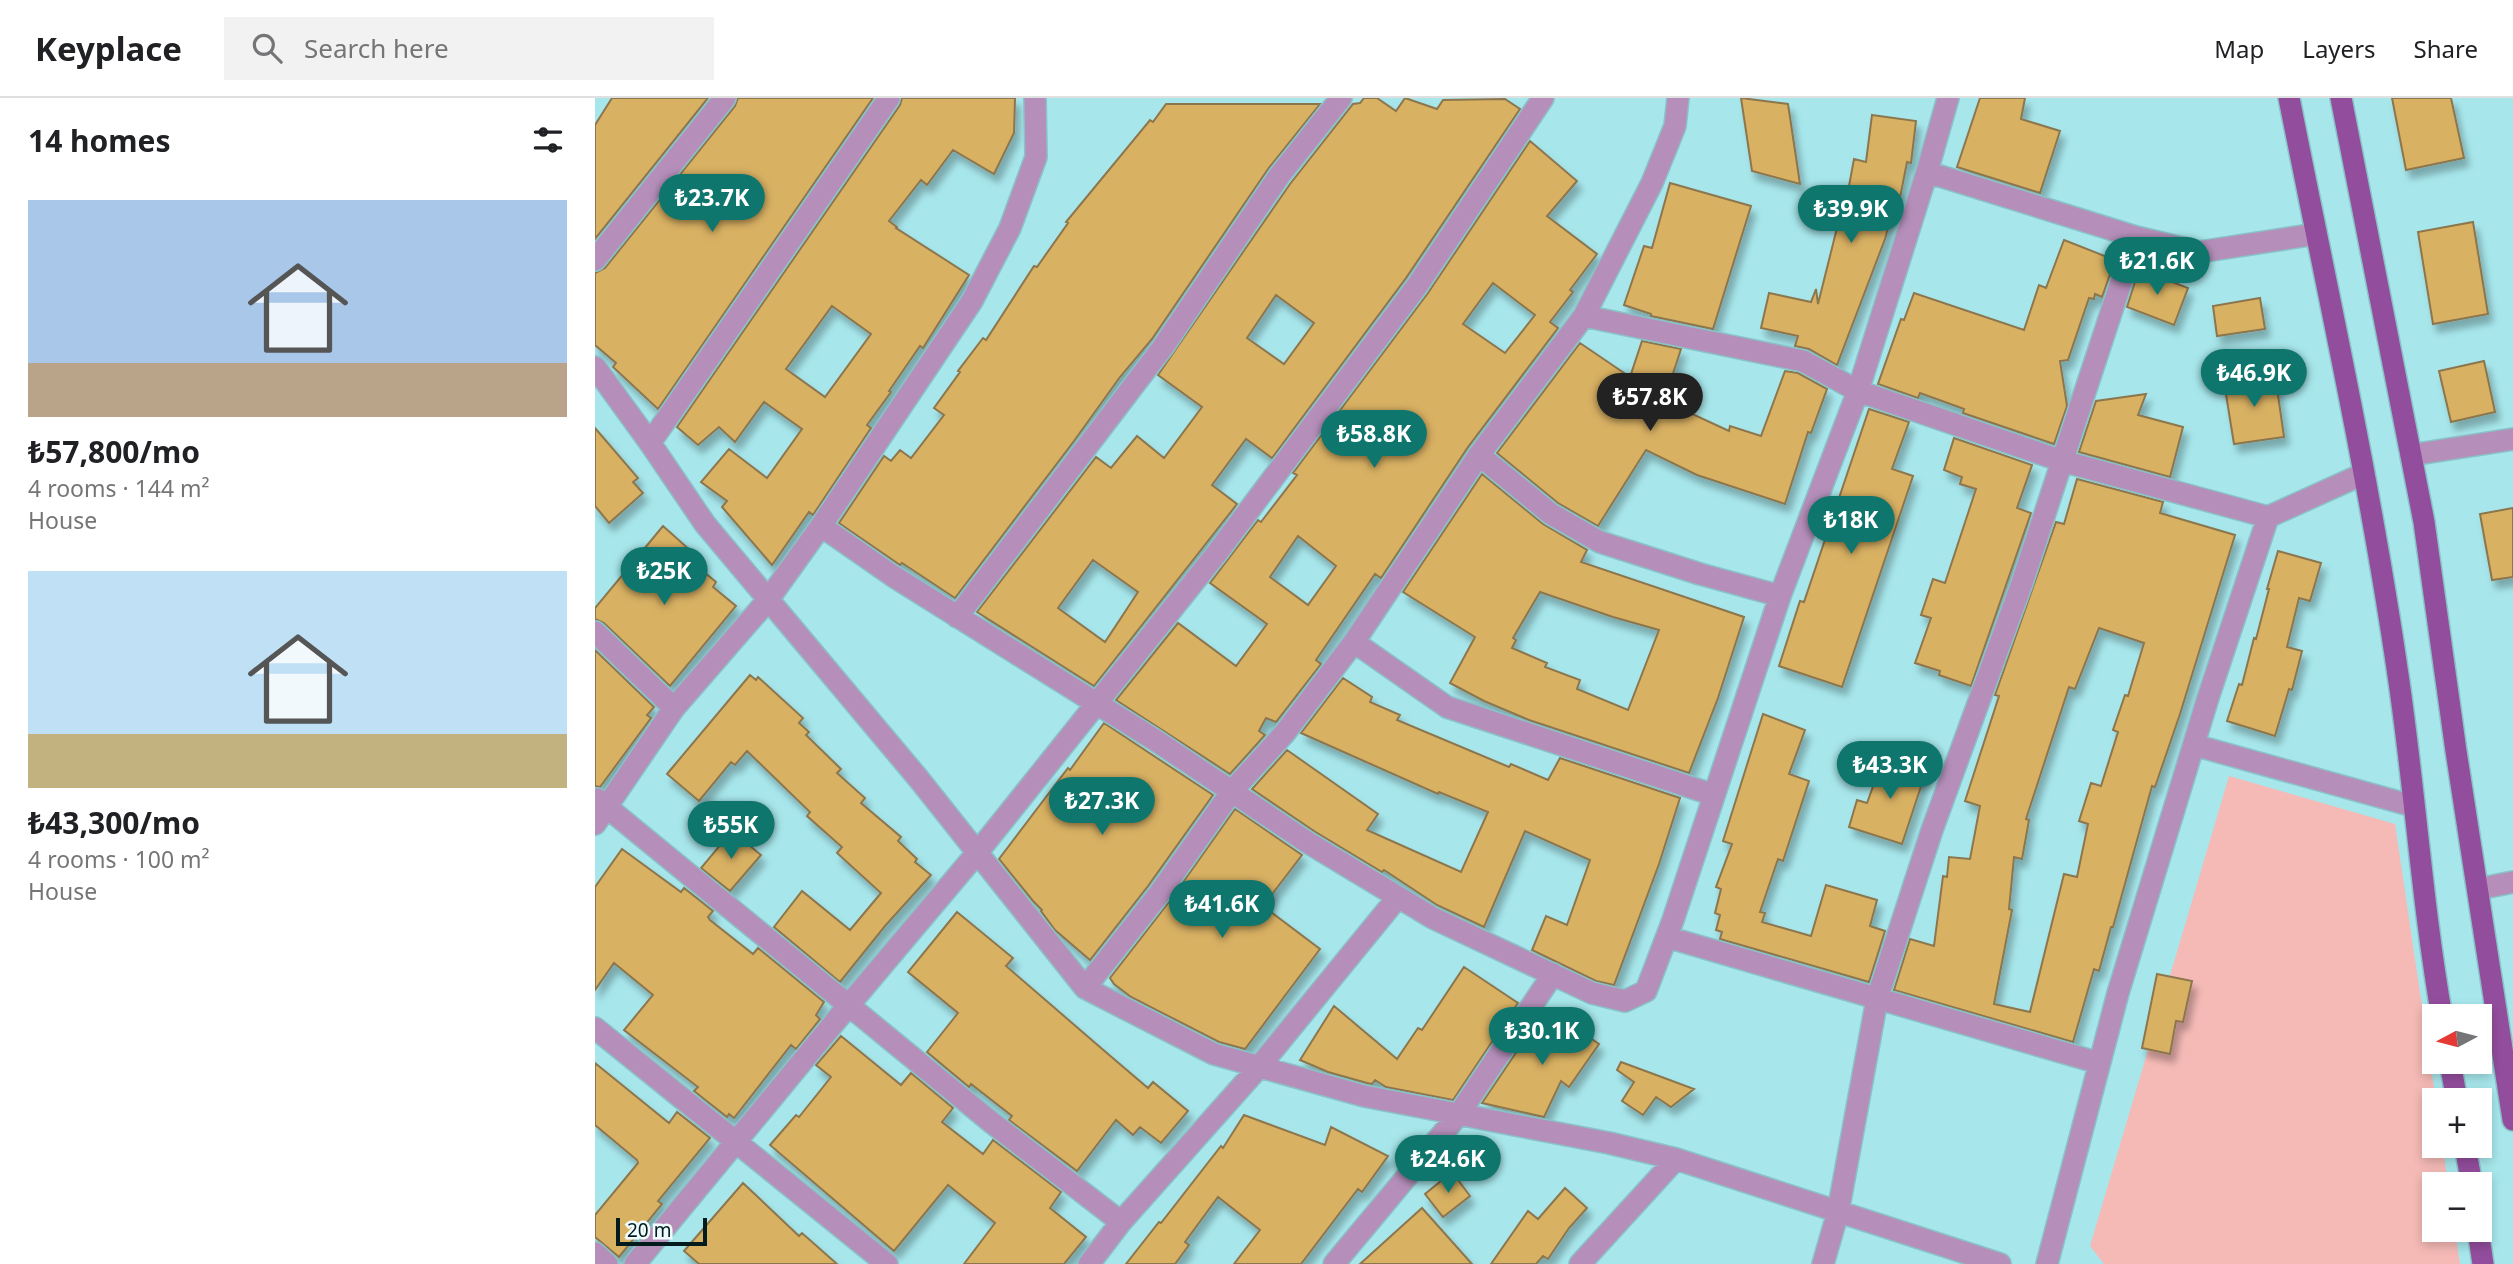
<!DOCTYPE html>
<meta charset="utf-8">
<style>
:root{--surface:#fff;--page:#f2f2f2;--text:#202124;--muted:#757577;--line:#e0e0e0;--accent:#0f766e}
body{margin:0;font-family:"Noto Sans",sans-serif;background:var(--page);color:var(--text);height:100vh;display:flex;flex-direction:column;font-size:26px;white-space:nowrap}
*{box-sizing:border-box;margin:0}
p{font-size:23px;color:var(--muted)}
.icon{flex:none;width:38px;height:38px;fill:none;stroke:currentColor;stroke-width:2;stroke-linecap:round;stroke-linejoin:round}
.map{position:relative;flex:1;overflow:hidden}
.panel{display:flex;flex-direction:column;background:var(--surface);width:595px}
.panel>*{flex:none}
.needle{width:46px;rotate:263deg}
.buttons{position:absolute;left:1827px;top:906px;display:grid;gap:14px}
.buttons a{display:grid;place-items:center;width:70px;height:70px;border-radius:0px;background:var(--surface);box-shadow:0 4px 10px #0003;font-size:35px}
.scale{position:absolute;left:21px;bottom:18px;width:91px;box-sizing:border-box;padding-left:7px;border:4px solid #021b1d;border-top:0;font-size:19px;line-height:24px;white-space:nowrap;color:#021b1d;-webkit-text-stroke:5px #f1fdfe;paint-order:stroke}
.price{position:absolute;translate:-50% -60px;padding:0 16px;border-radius:24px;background:var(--accent);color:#fff;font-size:23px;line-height:46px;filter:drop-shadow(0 2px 4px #0008)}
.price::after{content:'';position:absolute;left:50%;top:42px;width:21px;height:16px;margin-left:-10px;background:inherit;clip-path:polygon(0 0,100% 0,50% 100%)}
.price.active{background:#222;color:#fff}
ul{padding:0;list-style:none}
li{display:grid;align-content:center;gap:14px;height:371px;padding:0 28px}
li span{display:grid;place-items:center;height:217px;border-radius:0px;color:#555}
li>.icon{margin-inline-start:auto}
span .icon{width:126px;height:126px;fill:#fffc;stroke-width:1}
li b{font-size:30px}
h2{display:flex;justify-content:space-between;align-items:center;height:84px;padding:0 28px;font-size:30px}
header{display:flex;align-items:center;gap:42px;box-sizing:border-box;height:98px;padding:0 35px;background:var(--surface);border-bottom:2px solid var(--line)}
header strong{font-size:33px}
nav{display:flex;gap:38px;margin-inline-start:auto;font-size:24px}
.search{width:490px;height:63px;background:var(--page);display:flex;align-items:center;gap:18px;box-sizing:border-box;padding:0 24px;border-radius:0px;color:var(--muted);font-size:26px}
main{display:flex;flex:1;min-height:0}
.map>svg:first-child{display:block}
.green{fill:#f5bab6}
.building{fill:#d9b163;stroke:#8c764d;stroke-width:2;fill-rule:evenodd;filter:url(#shadow)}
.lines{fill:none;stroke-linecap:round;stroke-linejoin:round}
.minor-casing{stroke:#89c2c7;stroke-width:24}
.major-casing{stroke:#89c2c7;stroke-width:24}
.minor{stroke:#b58fba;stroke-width:21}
.major{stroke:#934d9d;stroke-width:21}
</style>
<header>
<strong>Keyplace</strong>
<div class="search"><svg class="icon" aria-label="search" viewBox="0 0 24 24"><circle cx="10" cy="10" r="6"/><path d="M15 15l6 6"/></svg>Search here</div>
<nav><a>Map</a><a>Layers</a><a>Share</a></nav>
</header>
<main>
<section class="panel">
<h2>14 homes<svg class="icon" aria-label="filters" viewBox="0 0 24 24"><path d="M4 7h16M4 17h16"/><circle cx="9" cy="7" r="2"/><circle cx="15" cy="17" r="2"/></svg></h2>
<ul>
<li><span style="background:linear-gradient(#a9c7e8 75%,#b9a48a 0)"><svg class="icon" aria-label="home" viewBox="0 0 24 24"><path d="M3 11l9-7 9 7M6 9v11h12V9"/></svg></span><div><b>₺57,800/mo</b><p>4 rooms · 144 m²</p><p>House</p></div></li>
<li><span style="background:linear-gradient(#bfe0f5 75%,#c2b280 0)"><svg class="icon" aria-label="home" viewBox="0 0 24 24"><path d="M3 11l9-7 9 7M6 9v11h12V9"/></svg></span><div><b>₺43,300/mo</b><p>4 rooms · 100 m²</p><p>House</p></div></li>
</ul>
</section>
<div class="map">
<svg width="1918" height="1166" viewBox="0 0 1918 1166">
<defs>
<filter id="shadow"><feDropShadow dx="4.5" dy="8" stdDeviation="3.5" flood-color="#0004"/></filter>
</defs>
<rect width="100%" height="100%" fill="#a7e7ec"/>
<!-- green -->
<path class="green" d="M1634,678L1800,726L1841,1003L1839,1048H1848L1853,1087H1839V1132H1860L1865,1166H1509L1495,1148Z"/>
<!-- building -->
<path class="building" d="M17,0H113L0,141V27Z
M143,0H278L63,311L18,269L21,265L0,247V175L10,170L140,8Z
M307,0H420L419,35L399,76L358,52L332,87L326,82L294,123L302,129L301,130L374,177L328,250L325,248L294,293L296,294L272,327L276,330L218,417L214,414L177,467L127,409L132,403L106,384L134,351L172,380L207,331L169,304L140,344L124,329L103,347L82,329L305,7ZM237,208L276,236L230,299L191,271Z
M769,0H782L801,13L810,0L842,11L848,2L910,1L925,11L811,180L677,360L651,341L617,387L642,406L499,588L382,514L501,359L516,370L542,338L569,360L607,309L563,277L695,86L758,6L765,5ZM681,197L719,225L689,266L652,240ZM498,462L543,494L510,544L463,510Z
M1146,0L1193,6L1205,86L1157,73Z
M1385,0H1430L1426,21L1465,33L1445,95L1362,69Z
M1797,0H1856L1869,60L1811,72Z
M571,6H725L673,71L557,241L525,279L479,343L360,500L307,465L305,467L244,425L289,358L296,363L305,352L316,360L349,317L339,310L365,274L363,273L388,240L391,242L439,168L442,169L473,125L471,124L555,22L558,24Z
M1277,17L1321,23L1316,65L1312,64L1301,120L1296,119L1290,141L1242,267L1214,251L1200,248L1203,238L1166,230L1174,195L1216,204L1221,191L1223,206L1246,114L1249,115L1259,61L1271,64Z
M935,43L982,83L952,118L1002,156L975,192L978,194L955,224L963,230L873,349L786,480L780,476L721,562L726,566L681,624L671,620L664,633L670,637L635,676L521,602L583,525L641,568L672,526L615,485L663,422L666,424L702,377L698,375L833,195ZM898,185L940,217L910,255L868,226ZM703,438L741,468L713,507L675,479Z
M1075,85L1156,108L1118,231L1056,218V216L1029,207L1049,148L1057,150Z
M1878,124L1893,216L1838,226L1823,134Z
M1469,142L1520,162L1507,199L1500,196L1499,201L1494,200L1473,262L1465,263L1472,308L1459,346L1368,315L1369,311L1325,295L1323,300L1283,286L1306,221L1309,222L1319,195L1429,232L1444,187L1451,190Z
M1544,171L1593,190L1579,227L1532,209Z
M1665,200L1670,231L1622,238L1618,208Z
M1047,243L1086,251L1069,303L1134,333L1135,328L1166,338L1190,273L1203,275L1232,291L1216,335L1213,334L1190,406L1102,377L1051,352L1003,428L963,405L902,355L985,245L1035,279Z
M1889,263L1900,314L1856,324L1844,273Z
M1680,276L1689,339L1639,346L1629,284Z
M1551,296L1543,317L1588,329L1575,379L1484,354L1501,303Z
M1274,311L1314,324L1297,371L1318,378L1247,589L1184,568L1205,503L1209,504Z
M0,330L43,380L38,384L48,395L14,425L0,408Z
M1359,340L1437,367L1422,410L1436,415L1376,588L1344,577L1345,573L1320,565L1336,520L1326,517L1338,481L1350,485L1381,391L1365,386L1367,379L1349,372Z
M887,376L948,426L992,452L986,464L1149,519L1123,600L1094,675L934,622L889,603L855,585L880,539L808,494ZM945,494L1018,519L1064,532L1033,612L982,591L985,582L950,569L952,565L917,550L921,542L918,540Z
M1482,381L1568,404L1565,415L1640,437L1585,616L1560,689L1557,688L1518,829H1516L1504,873L1499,871L1478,944L1299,892L1315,841L1339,848L1348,778L1352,779L1354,759L1375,761L1385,708L1370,703L1404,598L1400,597L1461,424L1469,426ZM1504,530L1549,545L1533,598L1530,597L1518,632L1523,634L1506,688L1496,685L1484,723L1493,726L1482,779L1469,776L1435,914L1399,906L1417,812L1414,811L1419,759L1427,761L1434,722L1431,721L1474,589L1480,591Z
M1918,410V479L1897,482L1885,416Z
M68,428L96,453L91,459L121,484L118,489L141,508L75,588L9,525L0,521V510Z
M1683,453L1726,465L1715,503L1704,500L1692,549L1707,553L1697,592L1694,591L1680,638L1632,623L1644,586L1647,587L1659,540L1661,541L1674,491H1672Z
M0,552L59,609L52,617L56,620L5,689L0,688Z
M155,577L161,582L163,579L208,620L204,625L214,634L211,637L246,671L242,675L270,700L266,705L306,739L303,743L322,761L320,764L336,777L290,828L245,884L179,829L207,793L255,832L286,795L242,755L247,749L212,718L215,714L152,653L140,667L136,664L104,703L72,676Z
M748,580L777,599L775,604L805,617L802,622L914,669L916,666L953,682L965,660L1085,700L1064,766L1019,887L1001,883L937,852L951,818L972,827L995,762L930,733L889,829L842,807L789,772L787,774L719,733L657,691L692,652L783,716L772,732L866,774L893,714L844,694L843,696L706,635Z
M1168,616L1210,632L1194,676L1214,683L1188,763L1183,761L1165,814L1170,815L1167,824L1216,838L1231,787L1282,802L1275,828L1290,833L1274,884L1125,841L1127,834L1121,832L1125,817L1120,815L1126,791L1121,789L1137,746L1128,743Z
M509,625L618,697L553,788L495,862L460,832L446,813L447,812L438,803L404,761L473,670L475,672Z
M1289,658L1331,673L1307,746L1254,729L1262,702L1272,705Z
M640,711L707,757L668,808L725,851L650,951L624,944L536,899L519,886L515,880L574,804Z
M137,733L166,757L135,793L106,770Z
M27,751L86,794L89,790L118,813L113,819L115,822L158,856L163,850L229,904L221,917L225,921L201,951L196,947L139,1020L134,1016L132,1019L99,993L103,989L29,932L58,897L19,865L0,892V789Z
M362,814L418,860L411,868L513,956L553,990L558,984L593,1013L566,1045L545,1029L538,1037L521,1022L482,1073L414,1022L417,1018L376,986L374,989L332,954L363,915L313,874Z
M869,869L923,905L858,1002L791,989L780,982L777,986L772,985L733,974L705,962L739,908L802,961L823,930L827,932Z
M1562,876L1597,883L1588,924L1581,923L1575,956L1547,950Z
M962,917L1004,946L974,989L966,983L949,1019L887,1005L945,919L955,927Z
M246,938L306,987L316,975L358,1010L347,1024L388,1056L398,1042L466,1094L455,1110L491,1139L469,1166H369L400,1125L353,1087L299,1153L175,1047L201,1017L204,1019L236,979L221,967Z
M1026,964L1072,981L1099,991L1076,1009L1061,999L1048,1017L1027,1003L1039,984L1022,972Z
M0,965L74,1025L82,1014L115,1040L63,1103L67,1106L24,1159L0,1139V1117L43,1065L42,1062L0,1027Z
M649,1017L730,1047L736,1029L793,1058L767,1094L763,1091L706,1166H639L665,1132L623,1099L590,1144L594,1147L580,1166H531L564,1124L566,1125L626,1048L628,1050Z
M857,1074L875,1098L848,1119L830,1096Z
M148,1085L204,1138L207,1135L242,1166H104L89,1153Z
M970,1090L992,1110L974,1130L953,1161L948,1158L941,1166H896L933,1113L943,1121Z
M827,1110L877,1166H765Z"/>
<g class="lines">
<defs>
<path id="minor" d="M1353,0L1332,74L1541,139
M0,162L130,0
M989,218L1208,263L1263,293L1467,363L1673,419
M0,269L55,345L110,426L323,680L490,890L619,956L769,998L1014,1045L1081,1061L1405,1166
M55,345L294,0
M884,357L956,416L1005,444L1105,476L1185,498
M1816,357L1918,341
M226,428L377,203L415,130L441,59L440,0
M362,519L568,249L684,78L746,0
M0,534L79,610
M759,544L852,609L1119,697
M1599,647L1818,708
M2,701L396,1024L526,1124
M0,726L79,610L173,502L226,428L298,478L560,642L712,744L838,820L997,895L1030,903L1051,893L1078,822L1185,498L1263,293L1332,74
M1883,791L1918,784
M1072,839L1504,965
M490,890L564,796L637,693L689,636L759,544L884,357L989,218L1057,85L1080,28L1083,0
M0,930L292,1166
M0,1155L12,1166
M40,1166L253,908L382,755L622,455L822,188L948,0
M494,1166L526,1124L664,969L803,799
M739,1166L864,1016L958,876
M985,1166L1081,1061
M1228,1166L1243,1114L1282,901L1337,732L1427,485L1541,139L1604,154L1721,136
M1452,1166L1523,895L1612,603L1673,419L1768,376"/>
<path id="major" d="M1694,0C1732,192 1775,384 1803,577C1820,691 1827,806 1847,919
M1746,0L1829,424L1861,653L1918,1022
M1855,964L1862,1003
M1870,1048L1877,1087
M1883,1132L1888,1166"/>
</defs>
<!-- minor casing -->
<use href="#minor" class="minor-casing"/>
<!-- major casing -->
<use href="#major" class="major-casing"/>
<!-- minor -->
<use href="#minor" class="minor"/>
<!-- major -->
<use href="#major" class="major"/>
</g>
</svg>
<div class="buttons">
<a><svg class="needle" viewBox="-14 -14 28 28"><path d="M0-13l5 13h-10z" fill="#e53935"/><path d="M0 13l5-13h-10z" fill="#757577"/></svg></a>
<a>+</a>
<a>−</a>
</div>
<div class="scale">20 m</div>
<b class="price" style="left:117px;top:136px">₺23.7K</b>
<b class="price" style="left:1256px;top:147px">₺39.9K</b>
<b class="price" style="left:1562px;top:199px">₺21.6K</b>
<b class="price" style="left:1659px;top:311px">₺46.9K</b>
<b class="price active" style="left:1055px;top:335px">₺57.8K</b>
<b class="price" style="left:779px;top:372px">₺58.8K</b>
<b class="price" style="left:1256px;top:458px">₺18K</b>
<b class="price" style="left:69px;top:509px">₺25K</b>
<b class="price" style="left:1295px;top:703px">₺43.3K</b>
<b class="price" style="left:507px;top:739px">₺27.3K</b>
<b class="price" style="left:136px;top:763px">₺55K</b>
<b class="price" style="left:627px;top:842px">₺41.6K</b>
<b class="price" style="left:947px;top:969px">₺30.1K</b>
<b class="price" style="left:853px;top:1097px">₺24.6K</b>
</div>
</main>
